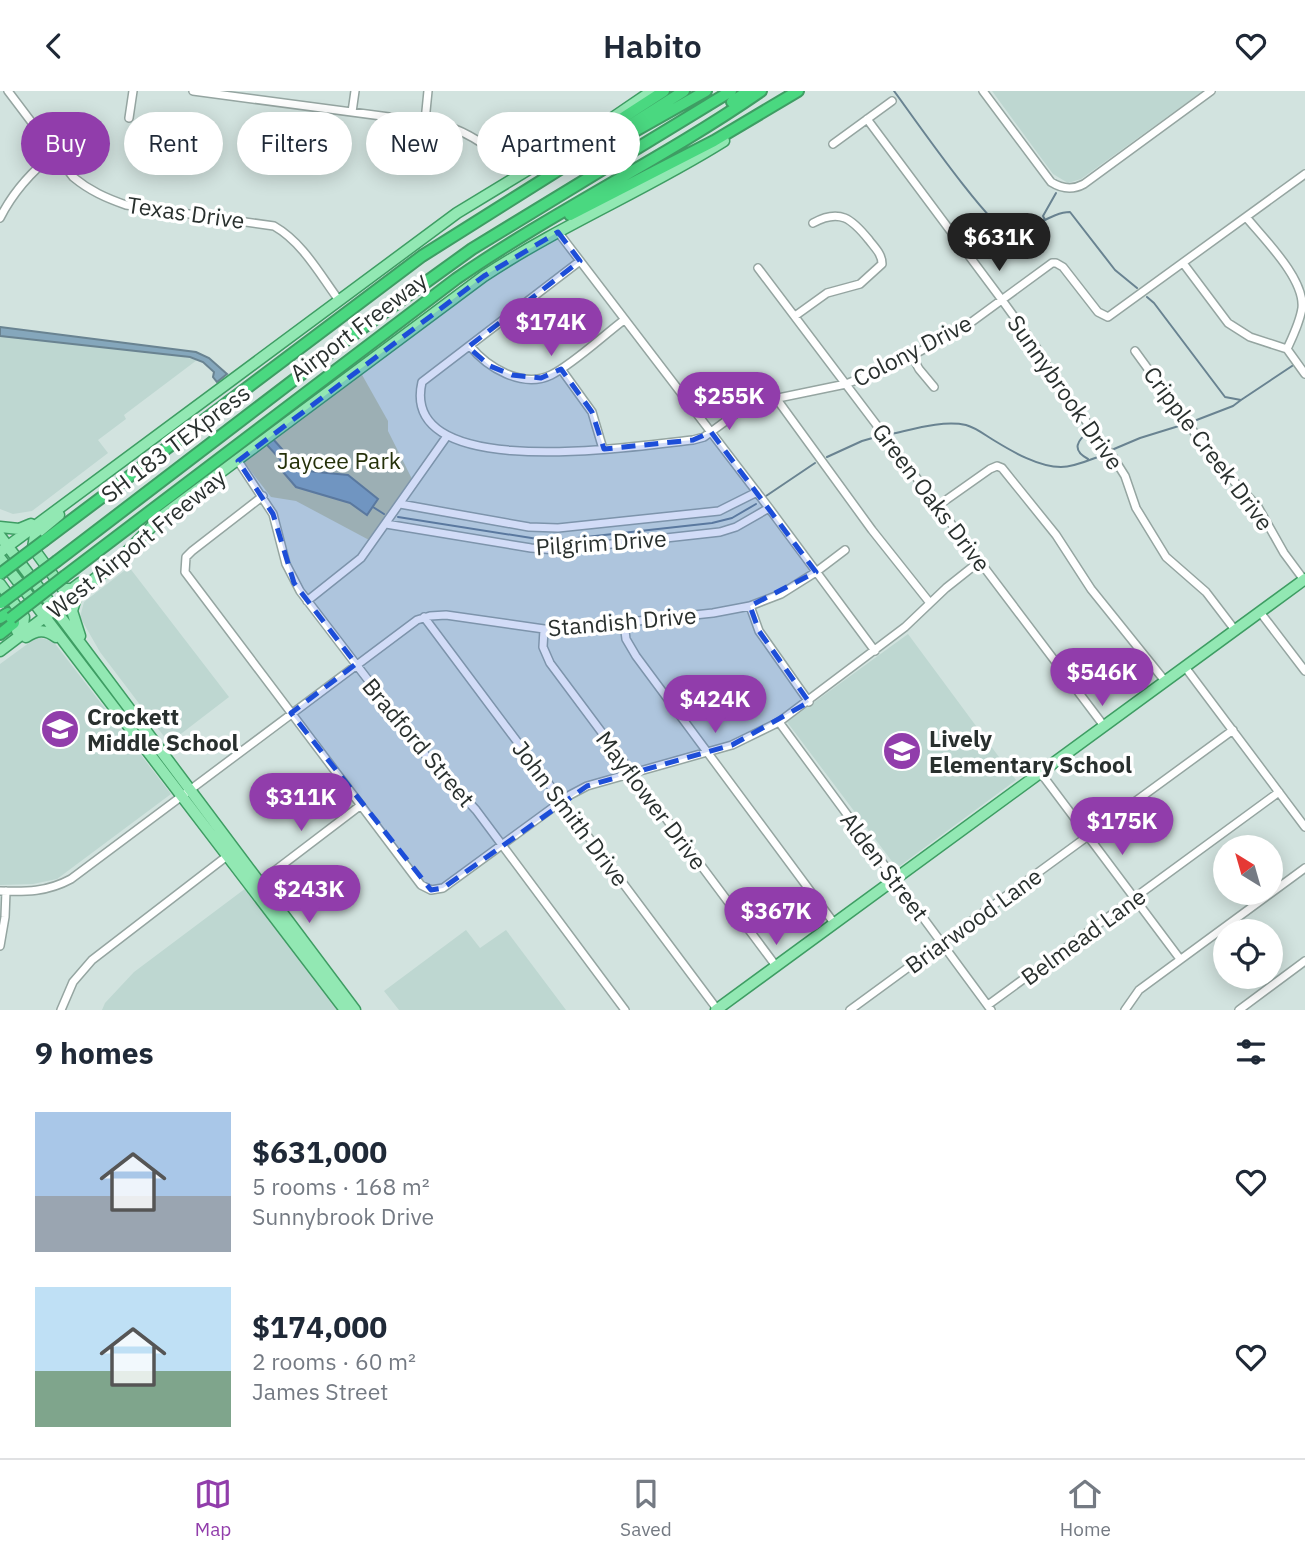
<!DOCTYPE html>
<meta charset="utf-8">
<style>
:root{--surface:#fff;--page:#f6f6f7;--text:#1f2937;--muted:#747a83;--line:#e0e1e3;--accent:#913dab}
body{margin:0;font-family:"IBM Plex Sans",sans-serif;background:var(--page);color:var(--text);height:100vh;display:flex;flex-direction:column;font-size:26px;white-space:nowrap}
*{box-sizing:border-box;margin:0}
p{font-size:23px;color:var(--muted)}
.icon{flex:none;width:38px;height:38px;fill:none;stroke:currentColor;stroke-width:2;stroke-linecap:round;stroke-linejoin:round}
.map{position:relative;height:919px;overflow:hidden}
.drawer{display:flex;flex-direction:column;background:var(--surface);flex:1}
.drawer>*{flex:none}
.hud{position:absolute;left:21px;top:21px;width:700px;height:63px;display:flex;gap:14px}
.needle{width:46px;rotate:323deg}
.fabs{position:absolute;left:1213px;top:744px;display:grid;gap:14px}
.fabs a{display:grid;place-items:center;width:70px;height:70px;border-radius:50%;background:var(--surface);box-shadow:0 4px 18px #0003;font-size:35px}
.price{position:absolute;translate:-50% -60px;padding:0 16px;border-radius:24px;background:var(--accent);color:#fff;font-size:23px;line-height:46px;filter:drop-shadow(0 2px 4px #0008)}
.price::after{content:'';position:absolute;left:50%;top:42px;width:21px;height:16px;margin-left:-10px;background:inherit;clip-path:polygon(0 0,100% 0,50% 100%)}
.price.active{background:#222;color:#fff}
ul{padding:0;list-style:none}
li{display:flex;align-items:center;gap:21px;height:175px;padding:0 35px}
li span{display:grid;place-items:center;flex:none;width:196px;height:140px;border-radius:0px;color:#555}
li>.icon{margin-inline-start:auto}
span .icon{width:84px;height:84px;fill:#fffc;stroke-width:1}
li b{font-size:30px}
h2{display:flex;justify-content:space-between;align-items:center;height:84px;padding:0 35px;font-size:30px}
.pill{padding:0 24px;border-radius:32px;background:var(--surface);box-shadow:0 4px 18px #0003;font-size:24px;line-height:63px}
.pill.active{background:var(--accent);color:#fff}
header{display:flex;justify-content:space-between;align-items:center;height:91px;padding:0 35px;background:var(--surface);font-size:32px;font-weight:600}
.dock{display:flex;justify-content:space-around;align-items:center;height:98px;border-top:2px solid var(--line);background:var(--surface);font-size:19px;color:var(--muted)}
.dock a{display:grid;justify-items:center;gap:4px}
.dock .active{color:var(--accent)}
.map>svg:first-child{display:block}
.built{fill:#bed7d1}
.green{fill:#bcc7ac}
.water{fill:#85a7bc;stroke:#698391;stroke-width:2}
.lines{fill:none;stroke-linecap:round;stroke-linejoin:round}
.stream{stroke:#698391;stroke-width:2}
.minor-casing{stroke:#95a5a1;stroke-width:10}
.major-casing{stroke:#3e9d63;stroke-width:13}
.highway-casing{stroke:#3e9d63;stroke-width:14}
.minor{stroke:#fff;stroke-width:7}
.major{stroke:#92e8b3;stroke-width:10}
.highway{stroke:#4ad880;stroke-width:10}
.highway-bridge-casing{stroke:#3e9d63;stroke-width:14;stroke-linecap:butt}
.highway-bridge{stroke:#4ad880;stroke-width:10}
.marked{fill:#1d4ed8;fill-opacity:0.2;stroke:#1d4ed8;stroke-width:5;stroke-dasharray:14 9;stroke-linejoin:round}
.labels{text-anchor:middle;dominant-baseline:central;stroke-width:7;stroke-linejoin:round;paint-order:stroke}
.street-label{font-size:23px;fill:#29302e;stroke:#fff}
.park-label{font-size:23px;fill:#25310a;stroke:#fff}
.poi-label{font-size:23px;font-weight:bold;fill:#29302e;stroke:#fff;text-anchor:start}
</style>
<header><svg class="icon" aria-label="back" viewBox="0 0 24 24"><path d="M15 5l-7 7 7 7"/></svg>Habito<svg class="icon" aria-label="heart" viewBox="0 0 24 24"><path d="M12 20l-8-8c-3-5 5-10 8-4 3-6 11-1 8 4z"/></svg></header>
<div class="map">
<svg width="1305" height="919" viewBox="0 0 1305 919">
<rect width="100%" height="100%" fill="#d2e3df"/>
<!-- built -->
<path class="built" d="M992,0H1203L1081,88L1068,92L1053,83Z
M0,245L176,264L197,269L124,324L126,328L98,349L108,362L32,420L13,423L0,418Z
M129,476L229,606L169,652L100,561L80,526L84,511Z
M908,543L1016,689L897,777L787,631Z
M37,546L53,550L171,703L57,788L33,793L0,794V573Z
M246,797L339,919H102L105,912L134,881Z
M466,839L480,857L506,839L566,919H399L384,900Z"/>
<!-- green -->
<path class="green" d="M361,282L388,330V340L412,388L371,450L296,410L271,406L243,370Z"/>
<!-- water -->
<path class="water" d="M0,236L196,261L209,267L227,283L217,291L213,286L214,281L203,271L190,266L0,245Z
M273,348L297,375L307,380L348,384L378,408L367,424L350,412L296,396L283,381L280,368L266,353Z"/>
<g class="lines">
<!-- stream -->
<path class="stream" d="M894,0C909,20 992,140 1009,141C1028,143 1050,121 1070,121L1115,179L1137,197
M1045,129L1043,125L1056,102
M1147,206L1154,212L1225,306L1241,309L1295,273
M1194,330L1233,315L1241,309
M891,343C914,338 943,329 966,334C977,337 986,345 995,350C1013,361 1039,376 1061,376C1075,376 1089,369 1103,364
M1114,358L1140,347L1182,334
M827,366L862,350L876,346
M1088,368C1071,359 1077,349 1090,340
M766,405L815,372
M373,416L384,423
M398,426L544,449H559L712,432L732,427L756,413"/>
<defs>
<path id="minor" d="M8,0L73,86C90,100 106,107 126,114L274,135C302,151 319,182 338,208
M193,0L442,33C472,43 497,59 516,85
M983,0L1051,91C1062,98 1073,99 1084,93L1211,0
M352,21L355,0
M129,27L133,0
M867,28L1002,209L1036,256L1058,293L1113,366L1125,385L1136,417L1166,466L1206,501L1235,539
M425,30L428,0
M833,53L892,10
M1246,126C1264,148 1305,188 1302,217C1300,231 1293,245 1287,258
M0,127C13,101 32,80 55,62
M558,141L769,417L875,560
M580,170L422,291C398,394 642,354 693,349L704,346L749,313L846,293L894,274L962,238L1052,172H1056L1063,176L1098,221L1108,226L1305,83
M1183,172L1228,232L1250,246L1287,258L1305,283
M758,177L1104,635
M795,225L827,202L860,193L882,173C882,163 875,157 869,149C852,128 840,117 813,132
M470,255C487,276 522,298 551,284C572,274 604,244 624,229
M1135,260L1215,370L1258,416L1284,462L1304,489
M912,265L919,278L934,296
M561,278L592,321L603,358
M776,307L872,439L930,512
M238,370L273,423L286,473L300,500L427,666L476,719L625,919
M263,405L192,460L186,466L185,481L421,794L431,799L443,797L570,704L587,695L732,654L779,631L905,536L946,497L980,470
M400,413L529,436L558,437L719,420L757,401
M939,414L990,378L997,375L1002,377L1056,444L1091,498L1165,590
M386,433L531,457L557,459L720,441L736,436L769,417
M307,510L361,467L447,345
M750,515L759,540L809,611
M1260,521L1305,580
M424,526L717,918
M624,532L626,548L636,565L834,832
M544,538L543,556L550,572L776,875
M1185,576L1305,736
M779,631L991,919
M1040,681L1180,868
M256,794L361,714
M0,800C26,801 47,801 71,788L417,529L430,525L446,524L544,538H563L713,522L750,515L781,503L816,481L845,459
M0,855L5,826L6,800
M988,914L1279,701
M61,919L73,891L92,869L231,762
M850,919L1233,639
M1125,919L1139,899L1305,777
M1239,919L1305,870"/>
<path id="major" d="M59,424L35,444L33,457L63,498H72L80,492
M0,436L19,438L31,433
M0,445L355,919
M0,461L457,122L605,32L652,0
M0,467L345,919
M0,493L24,526L23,535L17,540
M78,500L72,520L80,545
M26,546C37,539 45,538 56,546
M0,560L117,471L162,425L484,185C561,134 646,99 724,50
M716,919L1305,488"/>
<path id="highway" d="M732,11L748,0
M628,44L706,0
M581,46L590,48L664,0
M570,124L714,50L798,0
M45,449L422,165L684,0
M57,470L354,243L472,158L731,0
M65,485L456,188C554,120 663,68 761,0
M0,527L8,522
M0,543L14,532"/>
</defs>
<!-- minor casing -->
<use href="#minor" class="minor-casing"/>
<!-- major casing -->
<use href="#major" class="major-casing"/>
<!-- highway casing -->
<use href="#highway" class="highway-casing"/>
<!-- minor -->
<use href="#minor" class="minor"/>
<!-- major -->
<use href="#major" class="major"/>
<!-- highway -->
<use href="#highway" class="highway"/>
<defs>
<path id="highway-bridge" d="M0,483L45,449
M1,512L57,470
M11,527L65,485"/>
</defs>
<!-- highway-bridge casing -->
<use href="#highway-bridge" class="highway-bridge-casing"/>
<!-- highway-bridge -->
<use href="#highway-bridge" class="highway-bridge"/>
</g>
<!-- marked area -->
<path class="marked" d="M558,141L580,170L468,256L490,275L512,284L541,287L561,278L592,321L604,358L693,349L711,341L816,481L750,515L759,540L809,611L732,654L587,695L443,797L431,799L291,622L356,573L294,492L273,423L238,370L484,185Z"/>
<!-- icons -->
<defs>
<symbol id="school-disc" viewBox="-11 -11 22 22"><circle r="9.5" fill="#913dab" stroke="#fff"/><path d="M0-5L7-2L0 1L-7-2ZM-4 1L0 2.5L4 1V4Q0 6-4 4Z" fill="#fff"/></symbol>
</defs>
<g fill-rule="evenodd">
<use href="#school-disc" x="38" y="616" width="44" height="44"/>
<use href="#school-disc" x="880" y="638" width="44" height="44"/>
</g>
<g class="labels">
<!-- street labels -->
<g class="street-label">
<text transform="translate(186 121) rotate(8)">Texas Drive</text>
<text transform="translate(358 235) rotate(-37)">Airport Freeway</text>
<text transform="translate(912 259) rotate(-27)">Colony Drive</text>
<text transform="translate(1066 301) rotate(55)">Sunnybrook Drive</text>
<text transform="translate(175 352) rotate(-37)">SH 183 TEXpress</text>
<text transform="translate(1209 357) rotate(53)">Cripple Creek Drive</text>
<text transform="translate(932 406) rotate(53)">Green Oaks Drive</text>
<text transform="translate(601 451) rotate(-4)">Pilgrim Drive</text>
<text transform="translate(136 452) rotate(-39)">West Airport Freeway</text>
<text transform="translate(622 530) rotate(-5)">Standish Drive</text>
<text transform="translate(419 651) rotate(50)">Bradford Street</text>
<text transform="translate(652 709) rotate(53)">Mayflower Drive</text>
<text transform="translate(571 722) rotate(53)">John Smith Drive</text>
<text transform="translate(885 775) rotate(53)">Alden Street</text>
<text transform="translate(973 829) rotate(-36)">Briarwood Lane</text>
<text transform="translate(1083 845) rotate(-36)">Belmead Lane</text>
</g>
<!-- park labels -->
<g class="park-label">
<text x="339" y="369">Jaycee Park</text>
</g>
<!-- poi labels -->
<g class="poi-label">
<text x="87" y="625">Crockett<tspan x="87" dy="26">Middle School</tspan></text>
<text x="929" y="647">Lively<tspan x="929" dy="26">Elementary School</tspan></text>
</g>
</g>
</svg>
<div class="fabs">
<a><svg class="needle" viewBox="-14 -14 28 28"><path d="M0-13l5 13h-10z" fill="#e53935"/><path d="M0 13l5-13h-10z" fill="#747a83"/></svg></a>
<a><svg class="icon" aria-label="locate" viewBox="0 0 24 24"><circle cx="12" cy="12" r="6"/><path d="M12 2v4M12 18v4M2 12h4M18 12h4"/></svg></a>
</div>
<b class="price active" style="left:999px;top:182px">$631K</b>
<b class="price" style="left:551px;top:267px">$174K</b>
<b class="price" style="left:729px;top:341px">$255K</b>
<b class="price" style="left:1102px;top:617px">$546K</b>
<b class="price" style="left:715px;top:644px">$424K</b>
<b class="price" style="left:301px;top:742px">$311K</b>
<b class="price" style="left:1122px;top:766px">$175K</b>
<b class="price" style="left:309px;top:834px">$243K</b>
<b class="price" style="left:776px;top:856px">$367K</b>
<div class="hud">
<a class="pill active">Buy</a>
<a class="pill">Rent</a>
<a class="pill">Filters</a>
<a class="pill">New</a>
<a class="pill">Apartment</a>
</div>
</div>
<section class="drawer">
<h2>9 homes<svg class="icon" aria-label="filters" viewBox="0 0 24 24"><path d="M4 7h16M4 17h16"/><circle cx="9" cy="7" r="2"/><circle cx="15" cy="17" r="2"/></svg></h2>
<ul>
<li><span style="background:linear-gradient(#a9c7e8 60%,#9aa5b1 0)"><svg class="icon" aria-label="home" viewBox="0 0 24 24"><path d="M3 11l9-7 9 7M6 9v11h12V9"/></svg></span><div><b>$631,000</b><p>5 rooms · 168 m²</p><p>Sunnybrook Drive</p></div><svg class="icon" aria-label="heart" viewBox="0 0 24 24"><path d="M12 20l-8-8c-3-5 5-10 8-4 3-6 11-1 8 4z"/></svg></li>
<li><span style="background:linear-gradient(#bfe0f5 60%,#7fa58c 0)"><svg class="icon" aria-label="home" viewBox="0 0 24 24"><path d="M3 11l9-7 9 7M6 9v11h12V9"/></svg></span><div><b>$174,000</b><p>2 rooms · 60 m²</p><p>James Street</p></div><svg class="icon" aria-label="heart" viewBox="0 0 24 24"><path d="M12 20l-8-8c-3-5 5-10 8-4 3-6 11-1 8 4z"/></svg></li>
</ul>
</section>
<nav class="dock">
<a class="active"><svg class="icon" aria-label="map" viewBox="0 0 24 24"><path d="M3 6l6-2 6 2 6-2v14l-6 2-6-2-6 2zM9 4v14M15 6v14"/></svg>Map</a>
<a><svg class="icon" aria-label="saved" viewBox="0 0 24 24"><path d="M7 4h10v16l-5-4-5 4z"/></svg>Saved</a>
<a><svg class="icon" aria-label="home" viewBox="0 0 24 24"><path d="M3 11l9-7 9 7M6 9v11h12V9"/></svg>Home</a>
</nav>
